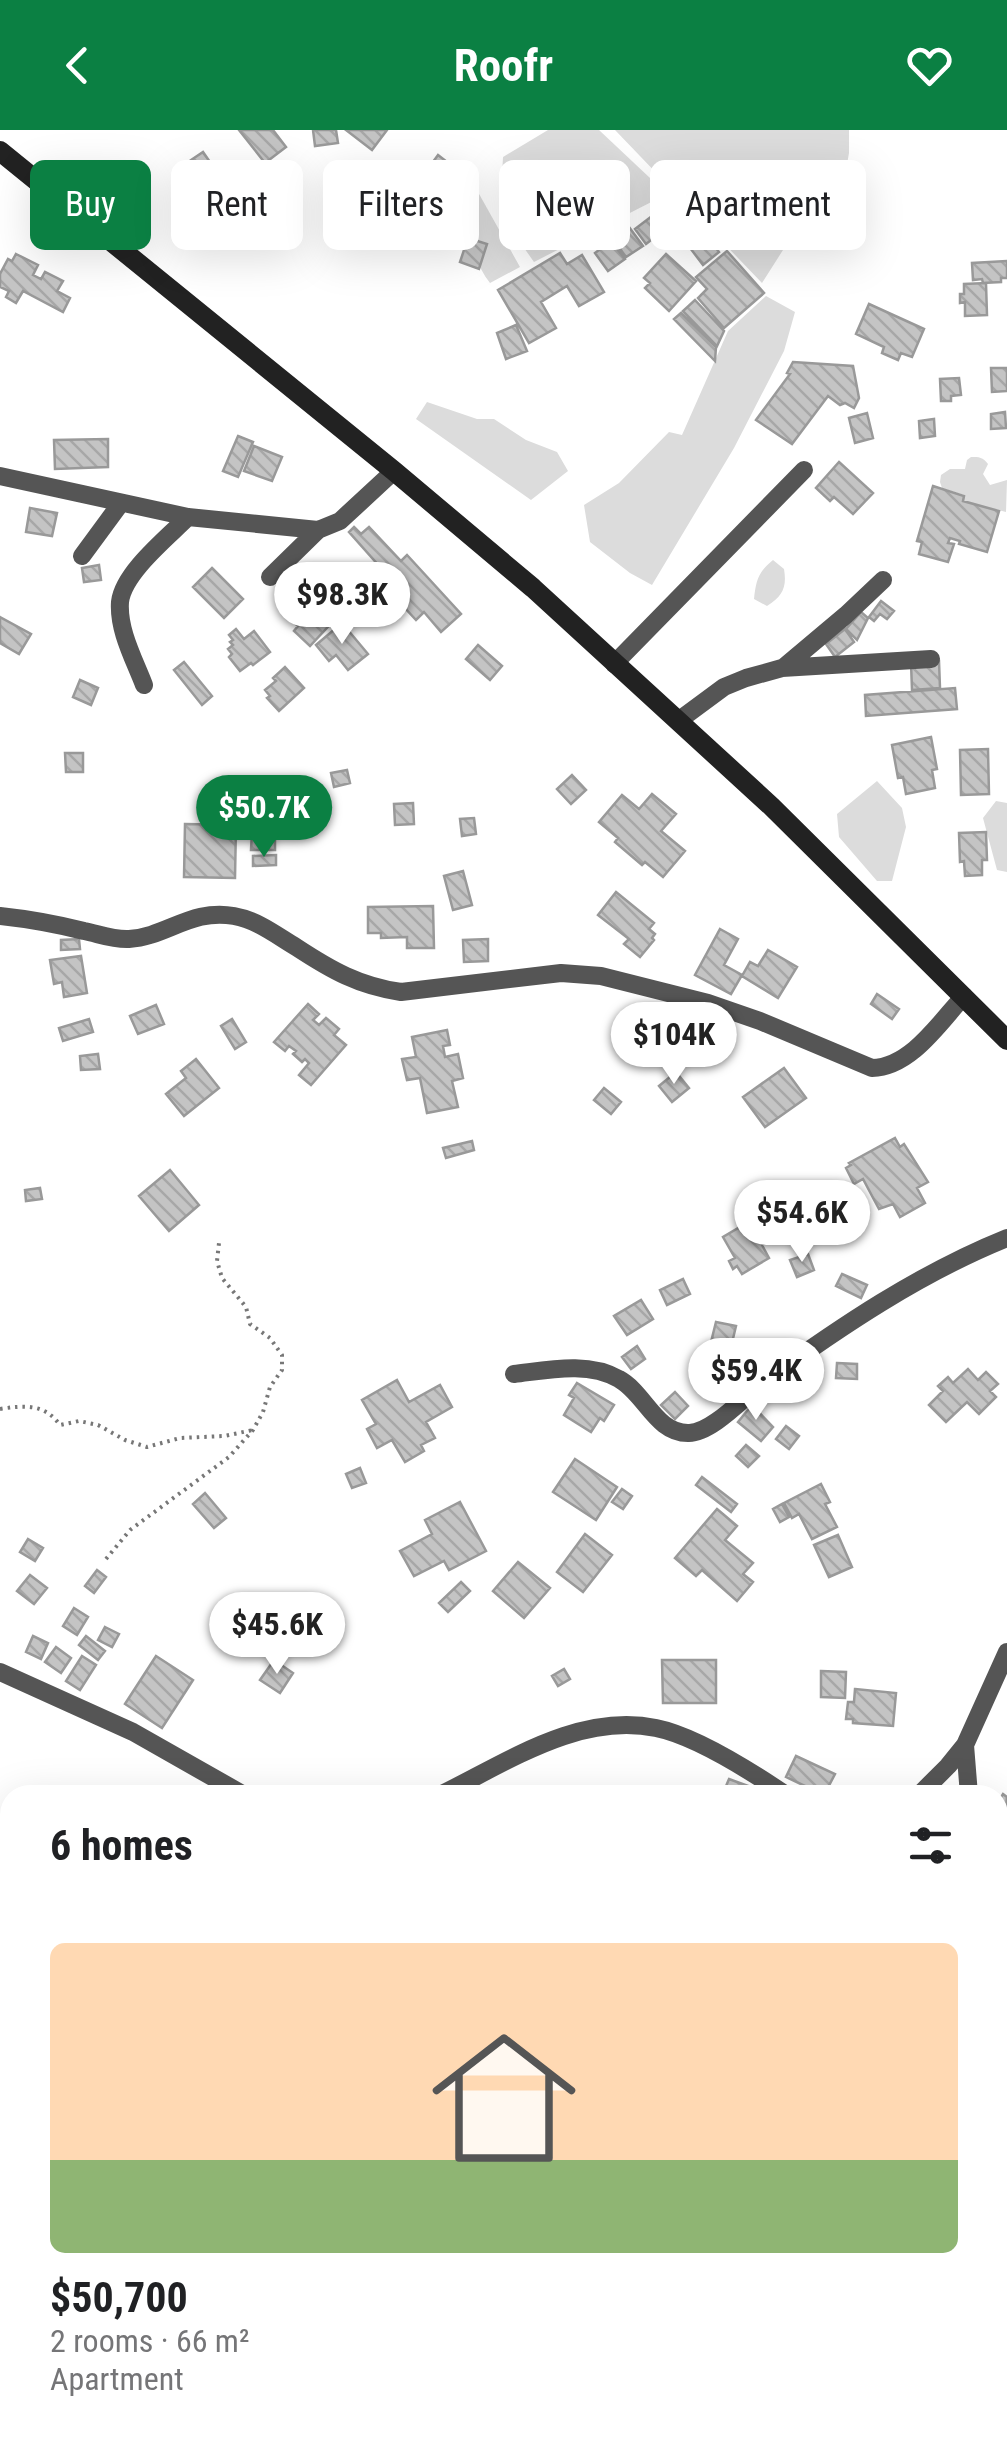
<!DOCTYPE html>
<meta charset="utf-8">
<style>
:root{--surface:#fff;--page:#f6f6f6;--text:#202124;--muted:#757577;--accent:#0b8043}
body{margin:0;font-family:"Roboto Condensed",sans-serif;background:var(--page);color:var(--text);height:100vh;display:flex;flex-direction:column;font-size:38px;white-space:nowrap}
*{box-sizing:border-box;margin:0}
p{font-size:32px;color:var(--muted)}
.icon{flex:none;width:55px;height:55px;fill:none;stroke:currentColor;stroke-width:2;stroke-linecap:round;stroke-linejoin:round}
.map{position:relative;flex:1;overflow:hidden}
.panel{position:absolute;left:0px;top:1655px;width:1008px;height:672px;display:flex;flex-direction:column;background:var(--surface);border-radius:30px 30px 0 0;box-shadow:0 10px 40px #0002}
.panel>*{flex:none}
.guide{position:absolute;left:30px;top:30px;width:948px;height:90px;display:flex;gap:20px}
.price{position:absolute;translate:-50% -85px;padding:0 22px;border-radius:35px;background:#fff;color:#222;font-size:32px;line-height:65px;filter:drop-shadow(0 2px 5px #0008)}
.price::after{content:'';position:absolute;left:50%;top:60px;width:30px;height:22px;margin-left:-15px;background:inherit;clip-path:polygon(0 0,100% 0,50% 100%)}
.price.selected{background:var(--accent);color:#fff}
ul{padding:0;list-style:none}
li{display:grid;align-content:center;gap:20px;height:530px;padding:0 50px}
li span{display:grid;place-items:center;height:310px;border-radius:15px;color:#555}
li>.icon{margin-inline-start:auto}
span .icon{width:180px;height:180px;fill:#fffc;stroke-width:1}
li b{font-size:42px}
h2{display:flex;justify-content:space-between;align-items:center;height:120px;padding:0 50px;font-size:42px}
.chip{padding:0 35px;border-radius:15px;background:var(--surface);box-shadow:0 10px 40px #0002;font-size:35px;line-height:90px}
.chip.selected{background:var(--accent);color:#fff}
header{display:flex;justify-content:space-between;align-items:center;height:130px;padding:0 50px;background:var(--accent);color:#fff;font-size:45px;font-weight:700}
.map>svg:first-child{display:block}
.green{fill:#dcdcdc}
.building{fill:url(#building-back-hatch);stroke:#999;stroke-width:2.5}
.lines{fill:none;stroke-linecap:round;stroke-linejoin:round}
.path{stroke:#777;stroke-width:4;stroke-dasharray:2.5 5;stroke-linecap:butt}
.minor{stroke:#555;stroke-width:18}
.secondary{stroke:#222;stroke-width:20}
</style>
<header><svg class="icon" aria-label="back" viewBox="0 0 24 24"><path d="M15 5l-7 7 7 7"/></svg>Roofr<svg class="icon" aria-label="heart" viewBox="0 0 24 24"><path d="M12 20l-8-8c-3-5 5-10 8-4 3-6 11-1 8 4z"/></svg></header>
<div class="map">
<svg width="1007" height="2327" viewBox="0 0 1007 2327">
<defs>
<pattern id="building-back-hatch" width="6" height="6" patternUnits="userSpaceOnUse" patternTransform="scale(2.5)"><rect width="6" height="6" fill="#c4c4c4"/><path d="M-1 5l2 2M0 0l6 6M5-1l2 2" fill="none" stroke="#a7a7a7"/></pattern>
</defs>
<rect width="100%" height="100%" fill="#fff"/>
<!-- green -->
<path class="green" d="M548,0H599L667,64L534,132L500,84L503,27Z
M615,0H849V23L844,51L783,120L762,153Z
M469,46L520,137L490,153C472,130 466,96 457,69Z
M766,166L795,182L784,221L734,318L652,455L630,443L590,412L584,375L619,353L669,302L682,305L728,201Z
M427,272L477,289H494L526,310L557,322L568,341L531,370L416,289Z
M971,327C979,327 983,327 988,334L983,344L990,355L1007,350L1006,382L963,371L964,365L942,358L940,352L941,345L950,339H965L967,330Z
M773,430L784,439C787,457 783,466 767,476L754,469C756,451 758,442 773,430Z
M877,651L902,678L906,697L892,751H877L839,707L837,684Z
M996,671L1007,673V742L997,740L983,688Z"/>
<!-- building -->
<path class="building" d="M239,0H273L286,17L265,33Z
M313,0H336L338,13L315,16Z
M346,0H387L372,20Z
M203,22L212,35L200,43L191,30Z
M438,25L456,39L440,60L422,47Z
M677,67L719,122L703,135L672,94L646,114L635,99Z
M629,97L643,116L626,127L613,109Z
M468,108L487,114L479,139L460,132Z
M611,111L625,129L608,141L595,123Z
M727,121L764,163L724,198L698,168L707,159L696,147Z
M560,123L567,134L582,125L604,162L579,176L567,156L541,172L556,198L529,213L498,160Z
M16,124L38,135L33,145L41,149L45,142L63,151L57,161L70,168L63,182L23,161L16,173L6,167L9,161L0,157V144L8,129L12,131Z
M666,124L696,151L669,181L645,158L650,153L644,148Z
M1007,131V148H1001V152L983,153L982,149L973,150L972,133Z
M986,153L987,185L965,186V172L960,173V164H964V154Z
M695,170L724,201L717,216L683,181Z
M869,174L924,199L912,227L901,223L898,230L882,223L884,217L856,204Z
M681,183L716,217L715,231L674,189Z
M516,195L527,221L506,229L497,203Z
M793,232L853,236L859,268L854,278L845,273L840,275L828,266L792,314L756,290L790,244L787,243Z
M991,238H1007V261L992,262Z
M959,248L961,265L951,266V271H941L940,249Z
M1005,282L1006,298L991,299V284Z
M867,283L873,308L855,313L849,288Z
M934,289L935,306L920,308L919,291Z
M238,306L253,312L238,347L223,341Z
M108,309V337L55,339L54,310Z
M254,316L282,327L272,351L244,341Z
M839,332L873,363L853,384L834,367L830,371L816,358Z
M933,356L964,366L963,371L999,381L987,422L959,414L960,411L950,408L948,413L954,414L948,432L919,424L922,412L917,411Z
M30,378L57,383L52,406L26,402Z
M354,397L361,404L369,397L401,431L407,425L461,484L441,502L424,482L416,490L381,452L388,446L349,402Z
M99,435L101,450L84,452L82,438Z
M212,438L243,469L224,488L193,457Z
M305,455L338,486L310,516L294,501L298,496L281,480Z
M881,471L894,481L887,489L880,484L874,491L869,487Z
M861,482L868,488L857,510L846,499Z
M0,487L31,504L19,524L0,513Z
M342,493L368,524L348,540L336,525L329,531L316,515Z
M236,499L244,509L254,501L270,522L253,535L251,533L240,541L229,527L232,524L228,519L233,515L230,512L233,510L229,505Z
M845,499L854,512L835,527L826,514Z
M478,515L502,536L490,550L466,529Z
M939,531L940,558L912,560L911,533Z
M184,532L212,566L202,575L174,540Z
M285,537L304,558L279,581L267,568L270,566L265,560L276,551L273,548Z
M80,550L98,558L91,575L73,567Z
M955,558L957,579L866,586L865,565Z
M931,607L937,639L932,640L935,658L906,664L903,647L898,648L892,615Z
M988,619L989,664L961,665L960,620Z
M65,623H83V642H66Z
M347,640L350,653L334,657L331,643Z
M572,645L586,660L571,674L557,659Z
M236,663L265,665L264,678H273L272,695L245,694L246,687L235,686Z
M652,664L676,684L661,701L685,721L663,747L645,732L642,735L615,712L618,708L599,692L622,665L639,679Z
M413,673L414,694L395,695L394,674Z
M474,688L476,704L462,706L460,689Z
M185,694L236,695L235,748L184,747Z
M252,701L275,702V720H251Z
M986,702L987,730H982V745L965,746L964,731L960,732L959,703Z
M276,725V735L253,736V726Z
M463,741L472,775L453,780L444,746Z
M616,762L654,793L649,799L655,804L652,808L654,810L640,827L624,814L629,809L598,785Z
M433,776L434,818H407V807L381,808V803H368V777Z
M720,799L738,809L724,835L742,845L731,864L695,845Z
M79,809L80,819L61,820V810Z
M488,809V831L464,832L463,810Z
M768,820L797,837L778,868L742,846L750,832L758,836Z
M81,826L87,863L64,867L62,852L54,854L50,830Z
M877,864L899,879L892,889L871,874Z
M308,874L319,884L313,890L319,895L326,888L339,899L334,905L346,915L311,955L299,945L309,933L305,929L302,932L293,924L296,921L289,916L285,921L274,912Z
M156,875L164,894L138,904L130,886Z
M89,889L93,902L63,911L59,898Z
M232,889L246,912L235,919L221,896Z
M447,900L450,915L443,916L445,927L458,924L463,948L452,951L458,977L427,983L420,948L407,950L402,929L416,927L412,907Z
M98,924L100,939L81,940L80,926Z
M196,929L219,958L184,986L166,964L186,948L181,941Z
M784,938L806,968L765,997L743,967Z
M676,942L689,958L672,972L659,956Z
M604,958L621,972L611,984L594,970Z
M895,1008L900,1017L904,1014L928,1052L917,1058L925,1073L900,1087L893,1074L879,1079L863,1049L854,1054L846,1038L851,1035L849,1033Z
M472,1011L474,1020L446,1028L443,1018Z
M170,1040L199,1075L169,1101L139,1066Z
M40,1058L42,1069L26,1071L25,1060Z
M745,1094L754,1110L760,1106L765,1113L762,1115L769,1128L742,1144L737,1136L733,1139L729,1131L735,1128L723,1107Z
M808,1124L814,1140L797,1147L790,1130Z
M842,1144L867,1155L861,1168L836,1156Z
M683,1149L690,1164L667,1175L660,1160Z
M641,1170L653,1189L627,1205L614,1186Z
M716,1192L736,1196L731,1217L711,1212Z
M637,1216L645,1229L631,1239L622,1227Z
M837,1233L857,1234V1249L836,1248Z
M968,1239L978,1250L986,1242L998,1254L990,1261L996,1267L979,1284L967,1272L946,1292L929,1275L943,1261L938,1256L948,1247L953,1253Z
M397,1250L409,1272L440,1255L452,1277L426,1292L435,1308L421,1315L424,1321L405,1332L392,1310L377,1318L367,1299L376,1294L362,1270Z
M577,1253L614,1275L604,1291L600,1288L591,1302L564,1285L574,1268L569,1265Z
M675,1262L688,1276L675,1289L661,1275Z
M752,1275L773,1297L761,1311L738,1292Z
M786,1296L799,1306L789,1319L776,1309Z
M746,1315L759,1326L748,1337L736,1326Z
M575,1329L617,1357L596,1390L553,1362Z
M360,1338L366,1353L352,1358L346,1344Z
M702,1347L737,1374L731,1382L696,1355Z
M821,1354L830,1372L825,1374L837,1397L812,1409L799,1384L792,1388L784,1373Z
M622,1359L632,1366L623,1379L612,1372Z
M205,1363L226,1388L214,1398L193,1374Z
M460,1372L486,1421L449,1440L444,1431L414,1446L400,1421L432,1404L425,1390Z
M782,1374L789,1387L780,1392L773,1379Z
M717,1379L737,1396L725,1410L753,1433L743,1444L753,1452L737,1471L702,1440L696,1446L675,1428Z
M585,1404L612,1425L583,1462L557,1442Z
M838,1405L852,1437L829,1447L814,1415Z
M28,1409L43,1418L35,1431L20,1422Z
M518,1432L550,1458L524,1488L493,1461Z
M97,1440L106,1447L94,1463L85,1456Z
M30,1445L47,1458L34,1474L17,1461Z
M461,1452L470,1461L448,1482L439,1473Z
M74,1478L88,1487L77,1505L63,1496Z
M105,1497L119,1504L112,1517L98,1510Z
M33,1506L48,1513L41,1529L26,1522Z
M86,1506L105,1521L98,1530L79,1515Z
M56,1517L71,1528L61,1543L45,1532Z
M82,1526L96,1535L80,1560L66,1551Z
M156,1526L193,1550L162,1598L125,1574Z
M274,1530L293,1543L280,1563L260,1550Z
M662,1530H716V1573H663Z
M564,1539L570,1549L558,1556L552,1546Z
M821,1541L846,1542L845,1568L821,1567Z
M855,1559L896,1563L893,1596L853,1593V1589H846L848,1572H854Z
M796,1626L835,1644L824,1665L786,1647Z
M729,1649L762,1661L760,1665H709L712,1657L724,1661Z
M1003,1664L1007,1667L1005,1688L998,1683V1672Z
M10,1759V1787L0,1781V1773Z
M998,1802H1006L1007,1839L998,1840Z
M998,1899H1007V1919L998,1918Z
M1003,2163L1007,2165L1006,2186L998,2181V2172Z
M820,2318H839L836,2327H820L817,2326Z"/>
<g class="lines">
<!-- path -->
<path class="path" d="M0,1279C25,1275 45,1274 60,1295L79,1291L98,1295L125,1310L147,1317L180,1308L224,1306L253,1300
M106,1429L130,1400L229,1327L253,1300L263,1282L270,1257L282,1240V1225L270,1208L250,1194L246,1177L222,1148L217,1131L219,1113"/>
<!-- minor -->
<path class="minor" d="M0,346L188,387L318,400L340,391L394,341
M82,426L121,373
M270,447L318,400
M614,534L804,340
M783,538L846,485L883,450
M144,555C134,529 118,500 120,472C123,443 168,407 188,387
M678,591L724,557L746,548L782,538L931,529
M0,786C28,789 56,794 84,801C99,804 114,810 129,809C166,807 192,778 234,786C257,790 276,805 296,817C331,840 359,856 401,862L561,843L601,846L708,873L760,891L872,938C911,937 940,892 964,866
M514,1244C548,1240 588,1231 619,1249C645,1263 656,1304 689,1303C712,1303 745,1266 764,1252C840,1197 920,1143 1007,1108
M0,1542L133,1602L244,1665
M965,1615L969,1665
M440,1665C506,1633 579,1582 656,1598C696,1606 752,1642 786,1665
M919,1665L948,1636L965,1615L1007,1522
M0,1934L10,1928
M998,1965L1007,1979
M998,2117L1007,2103
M998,2234L1007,2246
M592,2318V2327
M263,2327L275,2318
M895,2327L898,2318"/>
<!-- secondary -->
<path class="secondary" d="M0,21L394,341L533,458L771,676L1007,910"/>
</g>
</svg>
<b class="price" style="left:342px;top:517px">$98.3K</b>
<b class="price selected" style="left:264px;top:730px">$50.7K</b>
<b class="price" style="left:674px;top:957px">$104K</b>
<b class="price" style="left:802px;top:1135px">$54.6K</b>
<b class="price" style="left:756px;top:1293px">$59.4K</b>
<b class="price" style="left:277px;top:1547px">$45.6K</b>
<div class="guide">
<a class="chip selected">Buy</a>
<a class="chip">Rent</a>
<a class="chip">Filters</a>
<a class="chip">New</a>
<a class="chip">Apartment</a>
</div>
<section class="panel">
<h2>6 homes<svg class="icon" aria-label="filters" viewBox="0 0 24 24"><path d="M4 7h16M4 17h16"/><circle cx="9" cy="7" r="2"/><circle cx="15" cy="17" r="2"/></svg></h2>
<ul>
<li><span style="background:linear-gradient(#ffd9b3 70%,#8fb573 0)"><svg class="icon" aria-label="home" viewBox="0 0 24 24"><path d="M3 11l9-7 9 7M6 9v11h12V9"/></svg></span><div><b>$50,700</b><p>2 rooms · 66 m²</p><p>Apartment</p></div></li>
</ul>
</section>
</div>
